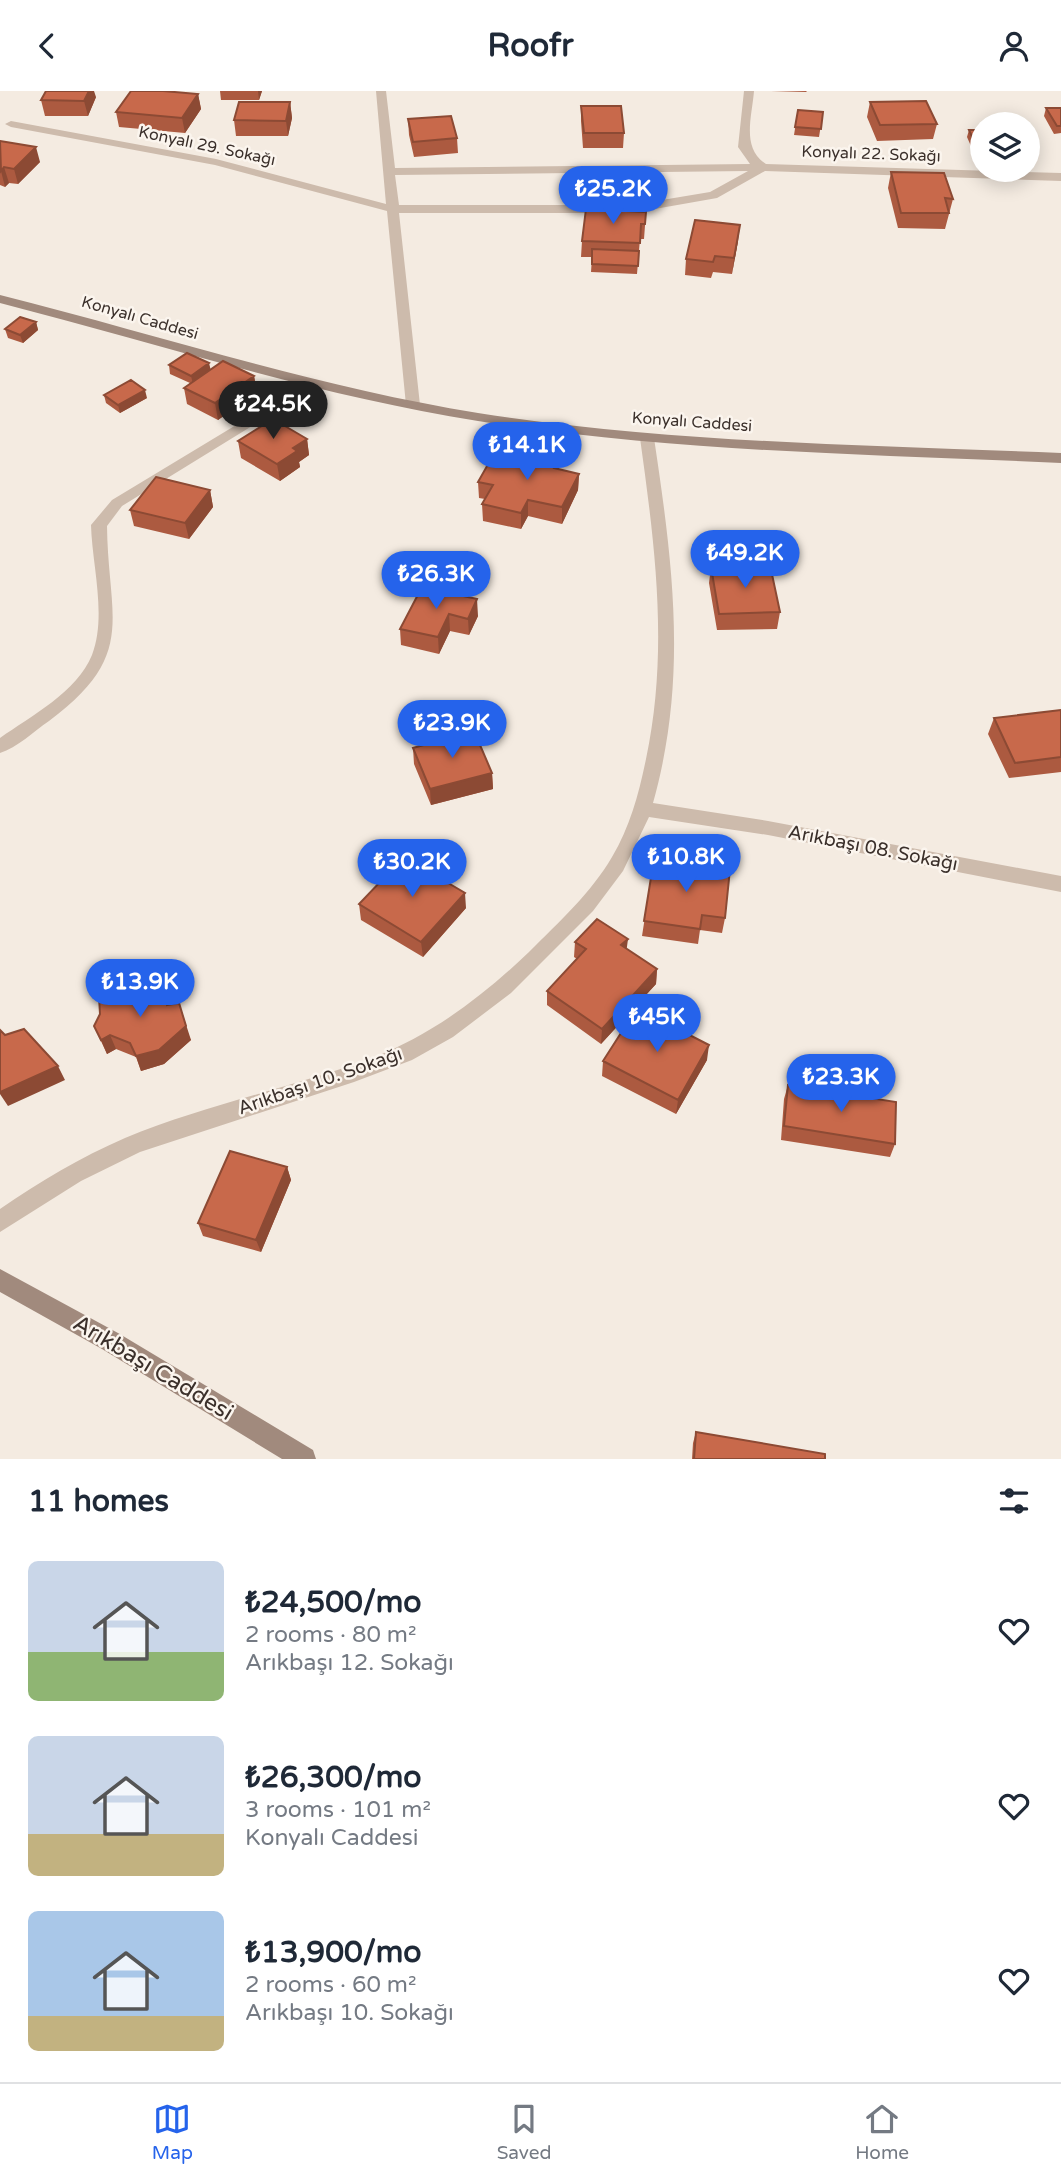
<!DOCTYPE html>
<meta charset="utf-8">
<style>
:root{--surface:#fff;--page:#f6f6f7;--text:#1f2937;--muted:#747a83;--line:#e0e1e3;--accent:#2563eb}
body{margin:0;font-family:"Varela Round",sans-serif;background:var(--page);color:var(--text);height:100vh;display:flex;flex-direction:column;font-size:26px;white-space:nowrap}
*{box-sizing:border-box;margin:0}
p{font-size:23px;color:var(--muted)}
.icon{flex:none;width:38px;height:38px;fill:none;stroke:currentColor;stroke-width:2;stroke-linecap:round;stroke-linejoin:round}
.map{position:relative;height:1368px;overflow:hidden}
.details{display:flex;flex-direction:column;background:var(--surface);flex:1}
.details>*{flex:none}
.buttons{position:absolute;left:970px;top:21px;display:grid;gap:14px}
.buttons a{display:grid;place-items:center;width:70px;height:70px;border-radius:50%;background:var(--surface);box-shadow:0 4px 18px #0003;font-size:35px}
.price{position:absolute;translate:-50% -60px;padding:0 16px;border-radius:24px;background:var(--accent);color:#fff;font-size:23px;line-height:46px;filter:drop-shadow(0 2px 4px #0008)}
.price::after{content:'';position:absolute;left:50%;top:42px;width:21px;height:16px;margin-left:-10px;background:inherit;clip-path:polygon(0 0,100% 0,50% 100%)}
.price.on{background:#222;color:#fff}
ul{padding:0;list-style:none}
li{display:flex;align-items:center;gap:21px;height:175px;padding:0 28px}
li span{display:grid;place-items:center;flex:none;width:196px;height:140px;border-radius:10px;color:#555}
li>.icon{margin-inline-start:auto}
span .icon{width:84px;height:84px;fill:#fffc;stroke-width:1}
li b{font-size:30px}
h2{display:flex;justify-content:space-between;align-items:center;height:84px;padding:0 28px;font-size:30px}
header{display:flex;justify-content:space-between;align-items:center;height:91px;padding:0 28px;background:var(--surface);font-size:32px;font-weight:700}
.tabs{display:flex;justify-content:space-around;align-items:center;height:98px;border-top:2px solid var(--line);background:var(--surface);font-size:19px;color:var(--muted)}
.tabs a{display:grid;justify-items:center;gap:4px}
.tabs .on{color:var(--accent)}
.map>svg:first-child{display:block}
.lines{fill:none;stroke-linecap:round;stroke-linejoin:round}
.street{fill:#cdbbac;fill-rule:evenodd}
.secondary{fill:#a18a7d;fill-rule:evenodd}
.wall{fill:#ac5a40}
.shaded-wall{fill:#8c4a34}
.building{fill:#c8694b;stroke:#8c4a34;stroke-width:2}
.labels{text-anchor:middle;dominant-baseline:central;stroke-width:5;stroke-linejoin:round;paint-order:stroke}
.far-street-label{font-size:16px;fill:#3b302b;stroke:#fbf5ee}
.street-label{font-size:19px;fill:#3b302b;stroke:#fbf5ee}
.near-street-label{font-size:23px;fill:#3b302b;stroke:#fbf5ee}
</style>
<header><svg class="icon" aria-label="back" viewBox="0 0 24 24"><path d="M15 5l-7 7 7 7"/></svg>Roofr<svg class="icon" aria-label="person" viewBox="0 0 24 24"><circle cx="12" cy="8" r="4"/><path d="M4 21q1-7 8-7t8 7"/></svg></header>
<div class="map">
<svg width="1061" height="1368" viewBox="0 0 1061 1368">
<rect width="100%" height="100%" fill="#f4ebe1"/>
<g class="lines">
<!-- street -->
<path class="street" d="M376,0H386L395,77L750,73L738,56L744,0H754C752,26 741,57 766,73L1061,82V90L765,80L717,107L632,122H399L420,314L413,318L406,314L387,120L215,74L11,36L5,33L11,30L216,68L386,113ZM748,80L710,101L632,114H399L395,84Z
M312,288L317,289V295L122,415L107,435C108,528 138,564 49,630C34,640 17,657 0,662V647C31,625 77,601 92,564C107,525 92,474 91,434L112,409Z
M647,343L654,347C673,474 688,587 653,712L768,730L1061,785V801L768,744L649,726L623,780L593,820L511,902L453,946L412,969L354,991L140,1061L81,1090L0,1141V1118C39,1091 81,1066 125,1047C205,1014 291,997 372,967C432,944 483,905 529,861C559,831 591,802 612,766C630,736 639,702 646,668C669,560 655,455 640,347Z"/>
<!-- secondary -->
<path class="secondary" d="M0,204C159,244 316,296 478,322C671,352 867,354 1061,362V372C867,363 671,361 478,330C316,304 159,253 0,212Z
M0,1178L118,1242L313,1359L316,1368H282L102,1258L0,1201Z"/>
</g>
<!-- wall -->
<path class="wall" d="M220,0H262L259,9H221Z
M771,0H807L806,1Z
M198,3L201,18L185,42L119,36L116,21Z
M96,6L88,25H45L41,9Z
M290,11L292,27L288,45H236L234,29Z
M870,11L937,33L933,48L877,50L867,26Z
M581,15L624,42L623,57H583L581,30Z
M1046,17H1061V42L1054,43L1044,25Z
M798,19L823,21L819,46L794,44Z
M408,28L457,47L458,62L414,66L409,44Z
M969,39H982V62H974L967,46Z
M0,50L40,71L18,93L9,92L5,96L0,94Z
M891,81L953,108L945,138L898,137L888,97Z
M646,121L644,148H640L637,183L591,181L592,166H581L582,150Z
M738,150L732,183L713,181L711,187L685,184L686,168Z
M36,231L38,239L23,252L8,247L5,238Z
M169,274L211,279L254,285L257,301L218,329L187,313L184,297L190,292L170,283Z
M104,304L147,307L120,322L106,312Z
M307,348L309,364L299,371L300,376L280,390L241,367L238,350Z
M511,372L558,378L579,383L578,399L562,433L528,425L521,438L483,430L482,413L485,408L479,407L478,391Z
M210,399L213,416L189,448L134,435L130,419Z
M711,476L780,521L777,538L717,539L709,492Z
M422,496L478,525L469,544L450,540L439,563L401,554L400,538Z
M1061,619V681L1009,687L988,643L994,627Z
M413,657L492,682L493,698L431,714L414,673Z
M654,768L725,827L722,842L700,839L698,853L642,845Z
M359,813L466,817L423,866L361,829Z
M575,851L627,858L657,878L656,893L601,953L547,914V900L577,868L574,866Z
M130,897L133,903L169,910L170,914L191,949L164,973L141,980L136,966L116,958L107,963L94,935Z
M707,969L676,1023L602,985L603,970Z
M788,994L895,1053L890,1066L781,1049L784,1008Z
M287,1076L291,1089L261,1161L203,1145L198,1132Z
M696,1341L825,1368H692L693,1352Z"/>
<!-- shaded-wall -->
<path class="shaded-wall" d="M89,0H94L96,6L88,25L84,10Z
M258,0H262L259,9Z
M198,3L201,18L185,42L182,27Z
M290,11L292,27L288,45L286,30Z
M36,56L40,71L18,93L14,78Z
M4,76L9,92L5,96L1,80Z
M740,134L738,150L732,183L734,167Z
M36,231L38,239L23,252L20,244Z
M209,272L211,280L193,293L191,285Z
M254,285L257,301L218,329L215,312Z
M145,299L147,307L120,322L118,314Z
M307,348L309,364L299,371L300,376L280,390L277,373L293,357Z
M579,383L578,399L562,433V416Z
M210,399L213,416L189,448L185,432Z
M528,409V425L521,438V422Z
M477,508L478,525L469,544L468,528Z
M449,523L450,540L439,563L438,546Z
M492,682L493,698L431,714L430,698Z
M465,802L466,817L423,866L421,851Z
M628,848L626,863L621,854Z
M657,878L656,893L601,953L602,938Z
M164,895L169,910L172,929L167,914Z
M179,912L191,949L164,973L141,980L136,965Z
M110,944L116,958L107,963L101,949Z
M709,954L707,969L676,1023L678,1009Z
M58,975L65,989L8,1015L0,1003V1001Z
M287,1076L291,1089L261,1161L256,1149Z"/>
<!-- building -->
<path class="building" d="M46,0H89L84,10L41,9Z
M131,0H163L198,3L182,27L116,21Z
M926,10L937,33L880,34L870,11Z
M239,11H290L286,30L234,29Z
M581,15H621L624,42H584Z
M1046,17H1061V35H1057Z
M798,19L823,21L821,38L795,36Z
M451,25L457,47L413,51L408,28Z
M969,39H982V54H976Z
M0,50L36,56L14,78L4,76L1,80Z
M891,81L944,82L953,108L945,107L949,122H901Z
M586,118L646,121L645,133H641L640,152L582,150Z
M695,129L740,134L734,167L715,165L713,171L686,168Z
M592,158L639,160L638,175L592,173Z
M20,226L36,231L20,244L5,238Z
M187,262L209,272L191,285L169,274Z
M223,270L254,285L215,312L184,297Z
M131,289L145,299L118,314L104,304Z
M273,328L307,348L293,357L297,360L277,373L238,350Z
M518,359L558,368L554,377L579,383L562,416L528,409L521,422L482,413L493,394L478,391L491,368L511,372Z
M156,386L210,399L185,432L130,419Z
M770,474L780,521L719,523L711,476Z
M422,496L477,508L468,528L449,523L438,546L400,538Z
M1061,619V666L1015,672L994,627Z
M474,640L492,682L430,698L413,657Z
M404,766L465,802L421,851L359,813Z
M654,768L730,778L725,827L702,824L700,838L644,830Z
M597,828L628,848L621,854L657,878L602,938L547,900L586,858L575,851Z
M164,895L167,914L179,912L186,935L159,959L136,965L130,952L110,944L101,949L94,935L100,923L99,906L130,897L132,904Z
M637,917L709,954L678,1009L603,970Z
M24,938L58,975L0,1001V939L5,944Z
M788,994L896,1011L895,1053L784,1035Z
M230,1060L287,1076L256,1149L198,1132Z
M696,1341L825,1363V1368H694Z"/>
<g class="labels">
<!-- far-street labels -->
<g class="far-street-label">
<text transform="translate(207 55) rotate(12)">Konyalı 29. Sokağı</text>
<text transform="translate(871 63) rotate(2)">Konyalı 22. Sokağı</text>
<text transform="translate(140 227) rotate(16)">Konyalı Caddesi</text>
<text transform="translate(692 331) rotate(4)">Konyalı Caddesi</text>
</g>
<!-- street labels -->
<g class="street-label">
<text transform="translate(873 757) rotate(11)">Arıkbaşı 08. Sokağı</text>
<text transform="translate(320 990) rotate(-19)">Arıkbaşı 10. Sokağı</text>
</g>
<!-- near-street labels -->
<g class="near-street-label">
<text transform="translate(153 1277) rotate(31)">Arıkbaşı Caddesi</text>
</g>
</g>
</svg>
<div class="buttons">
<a><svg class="icon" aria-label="layers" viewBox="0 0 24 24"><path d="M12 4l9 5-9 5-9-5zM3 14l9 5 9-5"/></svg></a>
</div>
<b class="price" style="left:613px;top:135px">₺25.2K</b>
<b class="price on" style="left:273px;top:350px">₺24.5K</b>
<b class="price" style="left:527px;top:391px">₺14.1K</b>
<b class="price" style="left:745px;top:499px">₺49.2K</b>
<b class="price" style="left:436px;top:520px">₺26.3K</b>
<b class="price" style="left:452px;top:669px">₺23.9K</b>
<b class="price" style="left:686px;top:803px">₺10.8K</b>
<b class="price" style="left:412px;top:808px">₺30.2K</b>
<b class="price" style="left:140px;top:928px">₺13.9K</b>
<b class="price" style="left:657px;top:963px">₺45K</b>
<b class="price" style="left:841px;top:1023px">₺23.3K</b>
</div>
<section class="details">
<h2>11 homes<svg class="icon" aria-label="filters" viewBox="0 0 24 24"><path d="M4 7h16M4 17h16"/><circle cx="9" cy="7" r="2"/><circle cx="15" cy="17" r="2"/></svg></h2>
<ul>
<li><span style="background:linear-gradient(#c9d6e8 65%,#8fb573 0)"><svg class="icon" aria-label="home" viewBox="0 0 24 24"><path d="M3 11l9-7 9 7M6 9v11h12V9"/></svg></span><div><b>₺24,500/mo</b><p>2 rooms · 80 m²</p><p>Arıkbaşı 12. Sokağı</p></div><svg class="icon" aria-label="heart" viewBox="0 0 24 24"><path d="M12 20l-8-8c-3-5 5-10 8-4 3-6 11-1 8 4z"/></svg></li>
<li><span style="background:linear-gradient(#c9d6e8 70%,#c2b280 0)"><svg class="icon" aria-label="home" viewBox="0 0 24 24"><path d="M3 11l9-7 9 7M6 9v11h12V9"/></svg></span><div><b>₺26,300/mo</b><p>3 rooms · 101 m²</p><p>Konyalı Caddesi</p></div><svg class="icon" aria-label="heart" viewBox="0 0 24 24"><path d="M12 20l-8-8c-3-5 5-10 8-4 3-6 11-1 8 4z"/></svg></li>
<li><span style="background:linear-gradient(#a9c7e8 75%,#c2b280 0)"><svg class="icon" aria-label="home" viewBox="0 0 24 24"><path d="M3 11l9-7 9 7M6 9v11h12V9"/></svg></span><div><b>₺13,900/mo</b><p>2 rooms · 60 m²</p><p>Arıkbaşı 10. Sokağı</p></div><svg class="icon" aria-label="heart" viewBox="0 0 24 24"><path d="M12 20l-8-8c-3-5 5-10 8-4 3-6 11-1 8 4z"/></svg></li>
</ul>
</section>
<nav class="tabs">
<a class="on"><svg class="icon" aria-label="map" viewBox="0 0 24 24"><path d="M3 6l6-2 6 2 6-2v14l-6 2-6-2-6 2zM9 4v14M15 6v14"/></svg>Map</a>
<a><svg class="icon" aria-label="saved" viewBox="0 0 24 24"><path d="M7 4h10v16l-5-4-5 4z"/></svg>Saved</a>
<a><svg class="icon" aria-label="home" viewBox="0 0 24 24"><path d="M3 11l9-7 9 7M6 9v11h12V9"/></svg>Home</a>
</nav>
